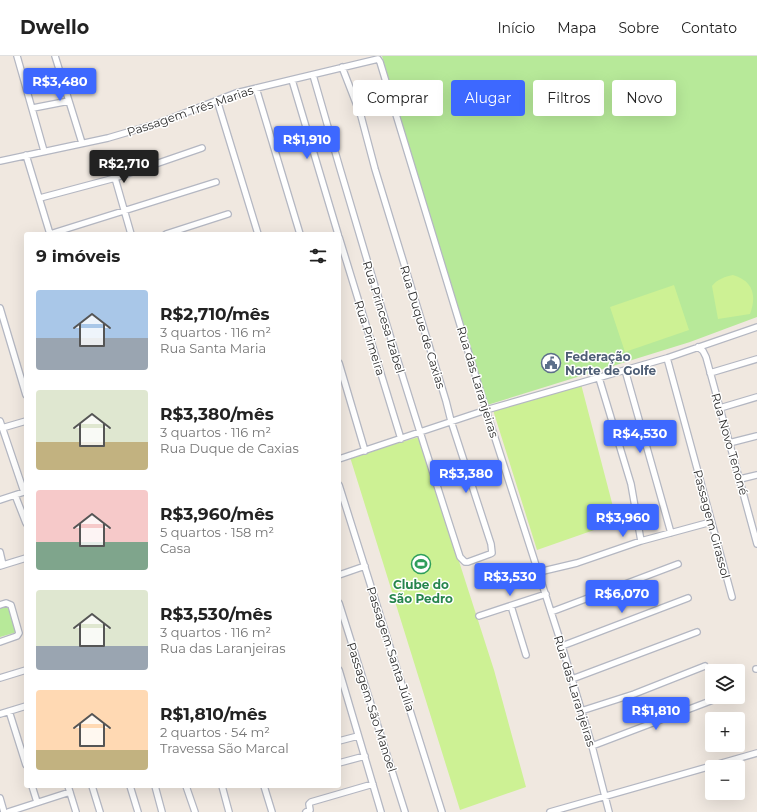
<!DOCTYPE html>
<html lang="pt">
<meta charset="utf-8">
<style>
:root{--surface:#fff;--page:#f2f2f2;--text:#222;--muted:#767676;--line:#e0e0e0;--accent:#3d68ff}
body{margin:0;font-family:Montserrat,sans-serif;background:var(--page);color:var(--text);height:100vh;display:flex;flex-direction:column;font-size:15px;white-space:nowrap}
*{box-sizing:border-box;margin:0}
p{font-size:13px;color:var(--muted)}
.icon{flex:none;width:22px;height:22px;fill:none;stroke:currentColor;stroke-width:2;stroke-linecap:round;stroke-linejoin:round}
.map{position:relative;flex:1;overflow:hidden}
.sheet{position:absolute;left:24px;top:176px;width:317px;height:556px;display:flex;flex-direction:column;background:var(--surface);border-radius:4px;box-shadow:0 4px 16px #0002}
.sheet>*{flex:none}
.hud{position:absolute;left:353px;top:24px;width:344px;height:36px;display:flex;gap:8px}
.buttons{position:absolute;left:705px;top:608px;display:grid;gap:8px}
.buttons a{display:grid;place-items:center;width:40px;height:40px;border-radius:4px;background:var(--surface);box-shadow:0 4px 16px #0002;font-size:20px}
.price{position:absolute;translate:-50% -34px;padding:0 9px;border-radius:4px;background:var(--accent);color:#fff;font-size:13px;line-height:26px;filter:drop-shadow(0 1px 2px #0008)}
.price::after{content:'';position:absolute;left:50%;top:24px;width:12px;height:9px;margin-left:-6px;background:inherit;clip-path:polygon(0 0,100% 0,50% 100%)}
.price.active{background:#222;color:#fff}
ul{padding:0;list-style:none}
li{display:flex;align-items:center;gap:12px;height:100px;padding:0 12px}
li span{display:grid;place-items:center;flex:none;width:112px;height:80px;border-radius:4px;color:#555}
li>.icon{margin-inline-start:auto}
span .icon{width:48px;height:48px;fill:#fffc;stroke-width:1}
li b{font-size:17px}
h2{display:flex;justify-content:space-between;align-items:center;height:48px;padding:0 12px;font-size:17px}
.tag{padding:0 14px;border-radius:4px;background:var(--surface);box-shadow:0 4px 16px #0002;font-size:14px;line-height:36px}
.tag.active{background:var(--accent);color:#fff}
header{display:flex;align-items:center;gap:24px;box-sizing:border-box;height:56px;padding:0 20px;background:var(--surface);border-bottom:1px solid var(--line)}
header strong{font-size:19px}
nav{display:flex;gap:22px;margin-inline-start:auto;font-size:14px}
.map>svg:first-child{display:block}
.green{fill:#b7e999}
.pitch{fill:#cdf194}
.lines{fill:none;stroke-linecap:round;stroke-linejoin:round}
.minor-casing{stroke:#b4b7c2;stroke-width:8}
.minor{stroke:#fff;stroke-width:5.5}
.labels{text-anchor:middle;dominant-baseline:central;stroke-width:3;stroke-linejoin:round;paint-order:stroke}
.street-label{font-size:12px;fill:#2e2e2e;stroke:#fff}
.service-label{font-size:12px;font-weight:bold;fill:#4e5e75;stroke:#fff;text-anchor:start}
.leisure-label{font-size:12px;font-weight:bold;fill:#27864d;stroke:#fff}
</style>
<header>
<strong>Dwello</strong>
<nav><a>Início</a><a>Mapa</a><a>Sobre</a><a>Contato</a></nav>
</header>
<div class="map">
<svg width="757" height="756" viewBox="0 0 757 756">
<rect width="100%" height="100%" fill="#f0e8e0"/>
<!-- green -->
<path class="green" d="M382,0H757V261L690,286L484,350Z
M9,549L17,576L0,581V552Z"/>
<!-- pitch -->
<path class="pitch" d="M733,219C753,225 757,239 750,258L718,263L712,230C718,223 724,221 733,219Z
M674,229L689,274L625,296L610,251Z
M581,328L617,466L537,494L493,354Z
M419,381L494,614L526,731L460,754L350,401Z"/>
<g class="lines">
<defs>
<path id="minor" d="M17,0L44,95
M55,0L82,87
M313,19C359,181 408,341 460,501L465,506H468L490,498L492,497L491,488L451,365L446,345L375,113L361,60L342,11
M292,24L338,178
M256,32L300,178
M217,44L258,178
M33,52L69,45
M26,99L50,178
M0,105L108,82L159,67L236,37L378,3L380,6L486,354L562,590L592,690L609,756
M115,122L131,178
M40,142L115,122L202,92
M50,178L216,126
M166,178L228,158
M339,181L401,383
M0,252L26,339
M698,291L703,295L706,301L757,488
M667,302L732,541
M339,307L365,395
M625,314L671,477
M710,317L757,303
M599,322L631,428L641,485
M720,352L757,341
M0,365L24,436L0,444
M2,372L26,365
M729,387L757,380
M339,403L486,354L667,302L757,271
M740,423L757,419
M339,429L442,756
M15,439L26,467
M0,496L3,509
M0,510L26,502
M539,516L577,507L641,485L711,466
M339,519L365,510
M339,547L405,756
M0,549L6,547L11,549L19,577L17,580L0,586
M511,550L526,599
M551,556L678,508
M479,560L546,538
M562,590L688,542
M756,613H757
M339,614L381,756
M0,622L26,614
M572,623L697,576
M9,655L26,709
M581,655L634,638L705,610
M0,658L26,650
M339,685L358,680
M592,690L713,644
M339,707L365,700
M32,730L37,746
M68,730L76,756
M92,730L100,756
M130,730L138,756
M155,730L162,756
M186,730L195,756
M222,730L229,756
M264,730L272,756
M0,742L4,756
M8,756L70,736
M306,756L310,754L309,748L311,746L373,728
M550,756L757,697"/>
</defs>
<!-- minor casing -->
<use href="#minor" class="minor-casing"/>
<!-- minor -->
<use href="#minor" class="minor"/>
</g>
<!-- icons -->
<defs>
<symbol id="civic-ring" viewBox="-11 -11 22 22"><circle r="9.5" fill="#fff" stroke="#5c6f8a" stroke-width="1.5"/><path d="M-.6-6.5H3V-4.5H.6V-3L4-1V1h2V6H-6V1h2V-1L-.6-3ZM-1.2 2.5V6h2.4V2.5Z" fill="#5c6f8a"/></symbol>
<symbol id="stadium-ring" viewBox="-11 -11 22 22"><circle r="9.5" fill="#fff" stroke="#2e9e5b" stroke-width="1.5"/><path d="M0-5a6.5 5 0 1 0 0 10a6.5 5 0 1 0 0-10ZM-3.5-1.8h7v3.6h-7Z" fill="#2e9e5b"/></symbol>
</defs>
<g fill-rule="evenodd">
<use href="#civic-ring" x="540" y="296" width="22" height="22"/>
<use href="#stadium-ring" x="410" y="497" width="22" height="22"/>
</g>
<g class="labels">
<!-- street labels -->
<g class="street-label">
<text transform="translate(190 55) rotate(-19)">Passagem Três Marias</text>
<text transform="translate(384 261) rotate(73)">Rua Princesa Izabel</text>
<text transform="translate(423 271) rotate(73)">Rua Duque de Caxias</text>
<text transform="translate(370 282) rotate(73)">Rua Primeira</text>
<text transform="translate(478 326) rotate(73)">Rua das Laranjeiras</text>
<text transform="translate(730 388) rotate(74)">Rua Novo Tenoné</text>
<text transform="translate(712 468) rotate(75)">Passagem Girassol</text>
<text transform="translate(391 593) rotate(72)">Passagem Santa Júlia</text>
<text transform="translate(575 635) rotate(73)">Rua das Laranjeiras</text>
<text transform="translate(372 651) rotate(72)">Passagem São Manoel</text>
</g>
<!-- service labels -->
<g class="service-label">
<text x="565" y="300">Federação<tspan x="565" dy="14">Norte de Golfe</tspan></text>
</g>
<!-- leisure labels -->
<g class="leisure-label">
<text x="421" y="528">Clube do<tspan x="421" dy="14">São Pedro</tspan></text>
</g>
</g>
</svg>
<div class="buttons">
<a><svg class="icon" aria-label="layers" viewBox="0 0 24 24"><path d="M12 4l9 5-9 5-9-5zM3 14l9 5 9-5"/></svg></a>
<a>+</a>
<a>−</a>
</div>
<b class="price" style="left:60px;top:46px">R$3,480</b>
<b class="price" style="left:307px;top:104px">R$1,910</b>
<b class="price active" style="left:124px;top:128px">R$2,710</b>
<b class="price" style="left:640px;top:398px">R$4,530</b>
<b class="price" style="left:466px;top:438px">R$3,380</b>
<b class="price" style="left:623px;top:482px">R$3,960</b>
<b class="price" style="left:510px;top:541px">R$3,530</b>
<b class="price" style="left:622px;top:558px">R$6,070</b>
<b class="price" style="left:656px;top:675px">R$1,810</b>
<div class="hud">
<a class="tag">Comprar</a>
<a class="tag active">Alugar</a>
<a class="tag">Filtros</a>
<a class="tag">Novo</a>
</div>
<section class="sheet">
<h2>9 imóveis<svg class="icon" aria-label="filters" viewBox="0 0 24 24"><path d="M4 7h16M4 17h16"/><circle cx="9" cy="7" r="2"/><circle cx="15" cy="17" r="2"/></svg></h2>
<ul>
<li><span style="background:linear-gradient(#a9c7e8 60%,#9aa5b1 0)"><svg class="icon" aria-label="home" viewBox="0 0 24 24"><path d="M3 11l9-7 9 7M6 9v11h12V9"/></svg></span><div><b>R$2,710/mês</b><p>3 quartos · 116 m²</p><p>Rua Santa Maria</p></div></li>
<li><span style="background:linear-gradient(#dfe7d0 65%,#c2b280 0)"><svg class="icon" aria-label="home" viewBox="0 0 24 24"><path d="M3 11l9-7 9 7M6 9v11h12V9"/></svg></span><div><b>R$3,380/mês</b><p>3 quartos · 116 m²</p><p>Rua Duque de Caxias</p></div></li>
<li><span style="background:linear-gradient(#f6c9c9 65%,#7fa58c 0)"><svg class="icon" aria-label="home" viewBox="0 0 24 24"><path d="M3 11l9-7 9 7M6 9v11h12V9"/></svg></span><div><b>R$3,960/mês</b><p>5 quartos · 158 m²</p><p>Casa</p></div></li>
<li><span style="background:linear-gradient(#dfe7d0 70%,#9aa5b1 0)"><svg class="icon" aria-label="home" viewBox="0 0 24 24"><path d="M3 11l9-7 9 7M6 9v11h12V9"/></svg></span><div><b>R$3,530/mês</b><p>3 quartos · 116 m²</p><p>Rua das Laranjeiras</p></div></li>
<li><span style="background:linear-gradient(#ffd9b3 75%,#c2b280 0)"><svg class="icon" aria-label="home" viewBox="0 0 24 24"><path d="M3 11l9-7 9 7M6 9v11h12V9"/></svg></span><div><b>R$1,810/mês</b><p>2 quartos · 54 m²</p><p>Travessa São Marcal</p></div></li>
</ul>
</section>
</div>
